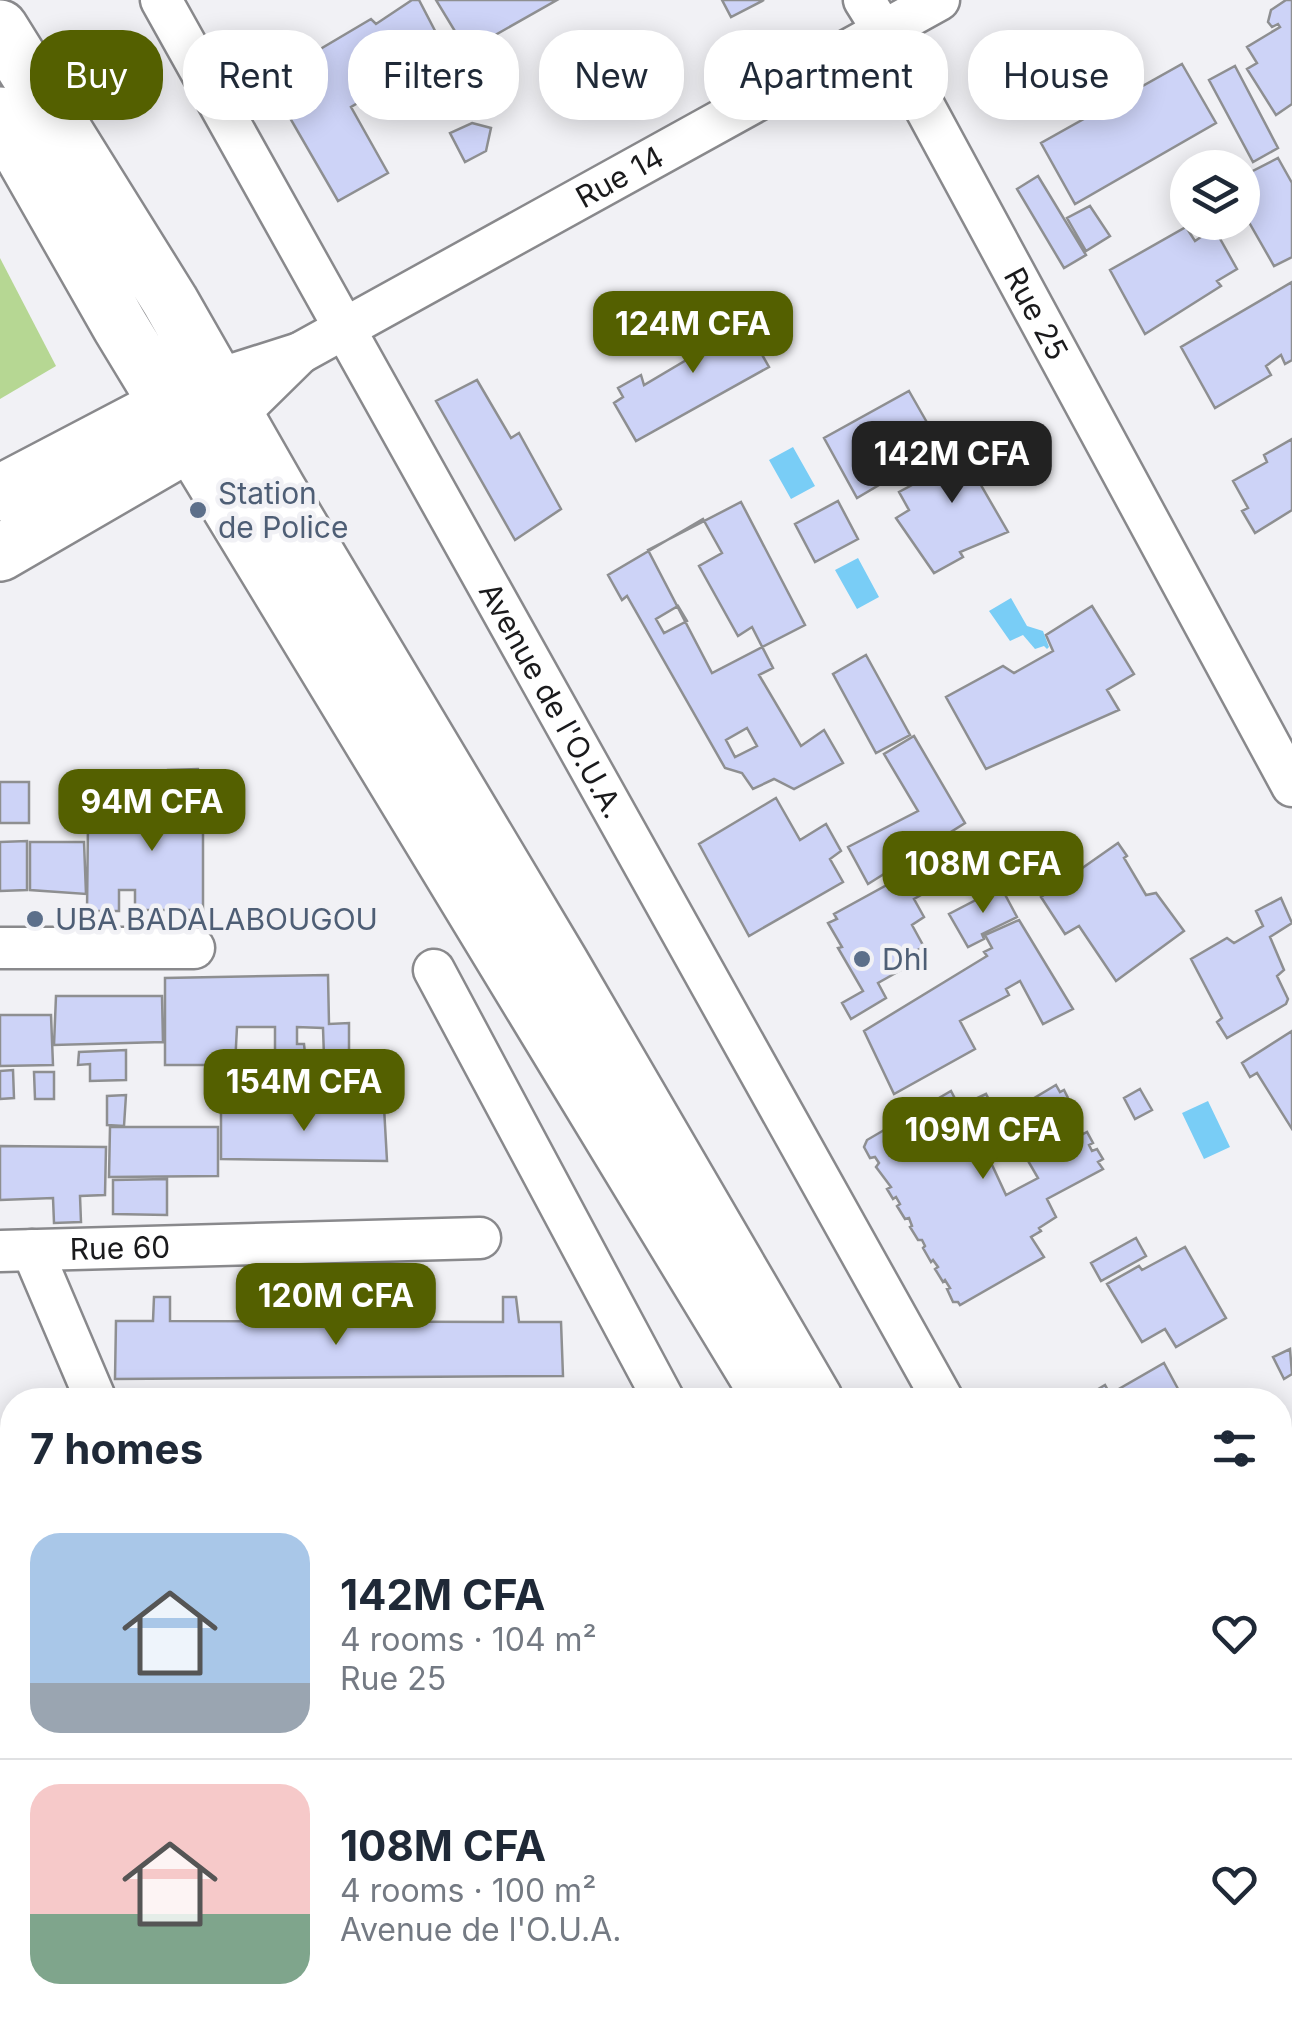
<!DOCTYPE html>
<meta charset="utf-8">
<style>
:root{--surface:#fff;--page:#f2f2f3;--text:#1f2937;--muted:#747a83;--line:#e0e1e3;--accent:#546000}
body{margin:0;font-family:Inter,sans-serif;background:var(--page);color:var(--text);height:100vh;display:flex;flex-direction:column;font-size:38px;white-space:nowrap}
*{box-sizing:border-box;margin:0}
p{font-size:32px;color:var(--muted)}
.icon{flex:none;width:55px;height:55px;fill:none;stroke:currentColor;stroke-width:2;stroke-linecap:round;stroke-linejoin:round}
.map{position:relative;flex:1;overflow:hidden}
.sheet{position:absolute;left:0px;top:1388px;width:1292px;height:642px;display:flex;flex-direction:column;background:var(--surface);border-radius:40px 40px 0 0;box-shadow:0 5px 25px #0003}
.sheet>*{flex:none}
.guide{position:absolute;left:30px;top:30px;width:1232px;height:90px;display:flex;gap:20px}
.buttons{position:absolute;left:1170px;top:150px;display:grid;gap:20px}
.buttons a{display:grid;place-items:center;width:90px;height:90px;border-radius:50%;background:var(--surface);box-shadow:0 5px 25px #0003;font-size:50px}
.price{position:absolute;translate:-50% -85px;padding:0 22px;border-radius:20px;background:var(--accent);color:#fff;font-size:32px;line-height:65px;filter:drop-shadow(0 2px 5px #0008)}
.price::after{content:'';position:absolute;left:50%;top:60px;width:30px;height:22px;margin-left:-15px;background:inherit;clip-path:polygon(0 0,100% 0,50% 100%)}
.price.current{background:#222;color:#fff}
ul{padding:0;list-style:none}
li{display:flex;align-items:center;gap:30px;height:250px;padding:0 30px}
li+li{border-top:2px solid var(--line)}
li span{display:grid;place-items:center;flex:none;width:280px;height:200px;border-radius:30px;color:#555}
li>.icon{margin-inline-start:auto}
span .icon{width:120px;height:120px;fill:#fffc;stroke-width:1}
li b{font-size:42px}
h2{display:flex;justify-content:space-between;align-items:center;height:120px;padding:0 30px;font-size:42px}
.pill{padding:0 35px;border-radius:40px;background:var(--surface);box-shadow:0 5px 25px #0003;font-size:35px;line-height:90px}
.pill.current{background:var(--accent);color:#fff}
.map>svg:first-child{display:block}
.green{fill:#b6d793}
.water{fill:#79cdf6}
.building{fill:#cdd3f7;stroke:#8e8f91;stroke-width:2.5;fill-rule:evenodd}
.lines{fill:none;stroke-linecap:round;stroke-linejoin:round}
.minor-casing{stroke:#89898c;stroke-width:45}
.secondary-casing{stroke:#89898c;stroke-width:60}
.primary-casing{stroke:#89898c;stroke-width:60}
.minor{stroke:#fff;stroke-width:40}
.secondary{stroke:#fff;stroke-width:55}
.primary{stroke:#fff;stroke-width:55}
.service-dot{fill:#5c6f8a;stroke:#f1f1f5;stroke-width:4}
.labels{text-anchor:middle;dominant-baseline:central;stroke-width:9;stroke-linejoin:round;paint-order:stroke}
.street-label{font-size:30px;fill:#1a1a1c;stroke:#f1f1f5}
.service-label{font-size:30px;fill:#4e5e75;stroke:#f1f1f5;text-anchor:start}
</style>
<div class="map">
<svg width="1292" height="2029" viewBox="0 0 1292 2029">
<rect width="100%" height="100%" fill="#f1f1f5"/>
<!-- green -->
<path class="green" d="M0,258L56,366L0,399Z"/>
<!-- water -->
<path class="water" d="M793,447L815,486L791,499L769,460Z
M858,558L879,597L857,609L835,570Z
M1011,598L1027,626L1043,631L1049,647L1047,649L1044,646L1035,649L1023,635L1010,641L989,611Z
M1208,1101L1230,1147L1204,1159L1182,1113Z"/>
<!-- building -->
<path class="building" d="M412,0H419L445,50L400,74L402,77L351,107L388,173L338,201L268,80L371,19L376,24Z
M436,0H557L467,51Z
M722,0H764L731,17Z
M1286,0H1292V104L1276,115L1247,69L1257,63L1247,47L1280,27L1278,24L1272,27L1268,22L1271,10Z
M1182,64L1216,123L1075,204L1041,143Z
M1235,66L1278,148L1253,162L1209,80Z
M472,123L491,128L486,151L465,162L450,133Z
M1278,158L1292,183V257L1274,266L1242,210V182L1250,178L1247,174Z
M1038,176L1086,255L1064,268L1017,189Z
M1090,206L1110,236L1086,251L1067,218Z
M1186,227L1195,241L1214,228L1237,269L1217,281L1221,286L1145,334L1110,270Z
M1292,282V360L1285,364L1281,355L1266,366L1271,375L1215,408L1181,347Z
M735,307L769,367L636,441L614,403L623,397L618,388L641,375L644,385L693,356L684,336Z
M477,380L511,438L519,433L561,509L515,540L436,401Z
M909,391L929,426L926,432L938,450L857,498L824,438Z
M975,427L995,463L974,473L1008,532L960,552L963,557L934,573L896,518L909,510L899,492L957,461L945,443Z
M1292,439V510L1255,533L1242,511L1248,508L1233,481L1267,462L1264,455Z
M838,501L858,539L815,562L795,524Z
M741,502L805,625L712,673L648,550Z
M703,519L722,553L699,566L738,636L752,627L773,668L759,675L801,746L824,730L843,763L794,789L774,779L753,789L742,773L725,768L627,596L622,600L608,575ZM678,606L687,621L664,633L656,619ZM747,728L757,746L735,757L726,740Z
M1092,606L1134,674L1107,690L1119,710L986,769L946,697L1003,666L1014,673L1053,651L1046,635Z
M866,655L910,735L876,753L833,674Z
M914,736L965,823L868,884L848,847L918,811L884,754Z
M198,769L203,779V910H135V890H119V911H87L88,824H165L168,770Z
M0,782H29V823H0Z
M776,798L800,840L826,824L841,851L830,859L843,882L749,936L699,844Z
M27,841V890L0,891V842Z
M30,842H84L86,894L30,890Z
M942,842L960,873L914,899L924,917L912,925L924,947L903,957L901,970L878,983L886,998L851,1019L842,1003L863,991L838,948L842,947L828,923L837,919L834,914L925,864L926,850Z
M1118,843L1127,856L1124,858L1146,895L1156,893L1184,931L1116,981L1079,926L1065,934L1041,897Z
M1001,887L1017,917L982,934L984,939L968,947L949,914Z
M1281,898L1292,923L1270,937L1284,970L1277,976L1288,999L1286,1004L1227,1038L1217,1022L1222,1018L1191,959L1227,938L1234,943L1263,926L1256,911Z
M1019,920L1073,1009L1043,1024L1020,981L1006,989L1009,995L960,1021L975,1049L894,1094L864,1031L987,956L984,952L992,948L985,935Z
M328,975L329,1024L349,1023V1057H324L323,1028L297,1027V1044H304L306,1063L275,1061V1027H237L235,1065H165V978Z
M56,996H162L163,1042L54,1045Z
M0,1015H51L53,1065L0,1066Z
M1292,1031V1129L1257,1073L1250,1077L1242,1063Z
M126,1050V1080L90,1081V1064L78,1065L79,1052Z
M13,1070L14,1098L0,1099V1071Z
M34,1072H54V1099H35Z
M1056,1085L1060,1092L1064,1090L1069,1100L1065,1102L1068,1107L1073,1105L1078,1116L1074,1118L1083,1134L1087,1132L1093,1143L1089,1145L1092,1151L1097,1149L1103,1159L1098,1162L1103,1169L1047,1199L1056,1217L1039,1228L1041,1231L1031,1237L1044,1257L960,1305L958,1302H953L947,1289L950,1288L945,1280L943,1282L935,1269L938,1267L933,1260L931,1262L923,1248L925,1246L922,1240H918L910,1227L912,1226L909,1218L905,1219L897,1206L900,1204L896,1197L893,1199L887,1189L891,1187L876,1167L879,1163L875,1157L870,1158L864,1147L867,1140L951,1091L962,1112L971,1107L969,1102L986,1094L999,1119ZM1016,1140L1038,1178L1006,1195L987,1154Z
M1140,1089L1152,1110L1135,1119L1124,1098Z
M126,1095L124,1126L107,1125V1096Z
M221,1107H384L387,1161L221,1159Z
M110,1127H218V1176L109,1177Z
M0,1146L106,1147L105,1195L80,1196L81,1222L54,1223L53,1198L0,1200Z
M167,1179V1215L113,1214V1180Z
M1136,1238L1146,1256L1101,1281L1091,1263Z
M1185,1247L1226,1318L1176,1347L1165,1329L1142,1342L1107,1284L1139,1266L1142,1270Z
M154,1297H170V1321L503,1322V1297H516L519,1322H561L563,1376L115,1379L116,1321H153Z
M1290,1349L1292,1374L1284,1379L1273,1357Z
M1164,1363L1184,1400H1080L1105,1385L1110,1394Z
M0,1433H12V1506H0Z
M0,1583H12V1667H0Z
M1292,1659V1715L1280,1722V1666Z
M0,1727H6L9,1798L0,1799Z
M0,1844H12V1894H0Z
M0,1899H6L9,1948L0,1949Z
M168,2018H201V2025H168Z
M689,2018H703L707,2029H675L673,2021Z
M738,2018H754L757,2029H707L738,2021Z
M781,2018H844L847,2029H783Z"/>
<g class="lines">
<defs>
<g id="minor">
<path id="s1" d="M161,0L943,1400"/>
<path id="s2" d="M864,0L884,32L1292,786"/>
<path id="s3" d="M300,353L939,0"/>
<path d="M215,380L300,353L236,416"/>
<path d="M0,948H194"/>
<path d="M434,970L664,1400"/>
<path d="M32,1250L96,1400"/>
<path id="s4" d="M0,1251L480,1238"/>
<path d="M0,1549H12"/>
<path d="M0,1812H12"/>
<path d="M1280,1844L1292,1837"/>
<path d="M1280,1957L1292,1974"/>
<path d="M0,1968H12"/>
<path d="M311,2018L312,2029"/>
<path d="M353,2018L367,2029"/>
<path d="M928,2018L938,2029"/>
<path d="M1066,2018L1076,2029"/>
</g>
<path id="secondary" d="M0,493L210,383
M0,553L231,419"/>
<path id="primary" d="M0,28L170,301L278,490L561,964L815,1400
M0,115L120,326L772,1400
M1214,2018L1223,2029
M1260,2018L1270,2029"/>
</defs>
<!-- minor casing -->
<use href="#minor" class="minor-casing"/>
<!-- secondary casing -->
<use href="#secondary" class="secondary-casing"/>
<!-- primary casing -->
<use href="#primary" class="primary-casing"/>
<!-- minor -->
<use href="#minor" class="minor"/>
<!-- secondary -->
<use href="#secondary" class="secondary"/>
<!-- primary -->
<use href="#primary" class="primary"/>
</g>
<!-- markers -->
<g class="service-dot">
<circle cx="198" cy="510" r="10"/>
<circle cx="35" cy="919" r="10"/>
<circle cx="862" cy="959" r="10"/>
</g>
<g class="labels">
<!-- street labels -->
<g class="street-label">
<text stroke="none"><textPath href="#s3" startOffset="365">Rue 14</textPath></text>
<text stroke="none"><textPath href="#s2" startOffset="358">Rue 25</textPath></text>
<text stroke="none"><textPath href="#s1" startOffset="802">Avenue de l'O.U.A.</textPath></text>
<text stroke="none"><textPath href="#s4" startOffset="120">Rue 60</textPath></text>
</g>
<!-- service labels -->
<g class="service-label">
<text x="218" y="493">Station<tspan x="218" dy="34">de Police</tspan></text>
<text x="55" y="919">UBA BADALABOUGOU</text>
<text x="882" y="959">Dhl</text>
</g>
</g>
</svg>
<div class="buttons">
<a><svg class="icon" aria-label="layers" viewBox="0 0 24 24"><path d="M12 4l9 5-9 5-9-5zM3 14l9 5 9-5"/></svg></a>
</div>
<b class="price" style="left:693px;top:376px">124M CFA</b>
<b class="price current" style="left:952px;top:506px">142M CFA</b>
<b class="price" style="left:152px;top:854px">94M CFA</b>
<b class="price" style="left:983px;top:916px">108M CFA</b>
<b class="price" style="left:304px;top:1134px">154M CFA</b>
<b class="price" style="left:983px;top:1182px">109M CFA</b>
<b class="price" style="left:336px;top:1348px">120M CFA</b>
<div class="guide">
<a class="pill current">Buy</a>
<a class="pill">Rent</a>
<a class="pill">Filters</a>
<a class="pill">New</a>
<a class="pill">Apartment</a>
<a class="pill">House</a>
</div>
<section class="sheet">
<h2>7 homes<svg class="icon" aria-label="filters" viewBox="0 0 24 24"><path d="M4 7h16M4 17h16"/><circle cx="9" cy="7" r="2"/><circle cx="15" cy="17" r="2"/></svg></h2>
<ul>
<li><span style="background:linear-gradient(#a9c7e8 75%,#9aa5b1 0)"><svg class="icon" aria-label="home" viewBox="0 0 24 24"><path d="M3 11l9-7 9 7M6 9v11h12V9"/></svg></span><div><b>142M CFA</b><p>4 rooms · 104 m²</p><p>Rue 25</p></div><svg class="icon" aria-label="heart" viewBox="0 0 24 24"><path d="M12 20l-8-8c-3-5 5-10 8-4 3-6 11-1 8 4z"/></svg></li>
<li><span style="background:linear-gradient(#f6c9c9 65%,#7fa58c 0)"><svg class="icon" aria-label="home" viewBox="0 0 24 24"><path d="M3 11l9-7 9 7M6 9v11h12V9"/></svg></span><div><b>108M CFA</b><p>4 rooms · 100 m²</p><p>Avenue de l'O.U.A.</p></div><svg class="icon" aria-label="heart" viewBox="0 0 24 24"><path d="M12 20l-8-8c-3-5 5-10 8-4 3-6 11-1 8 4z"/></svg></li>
</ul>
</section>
</div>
